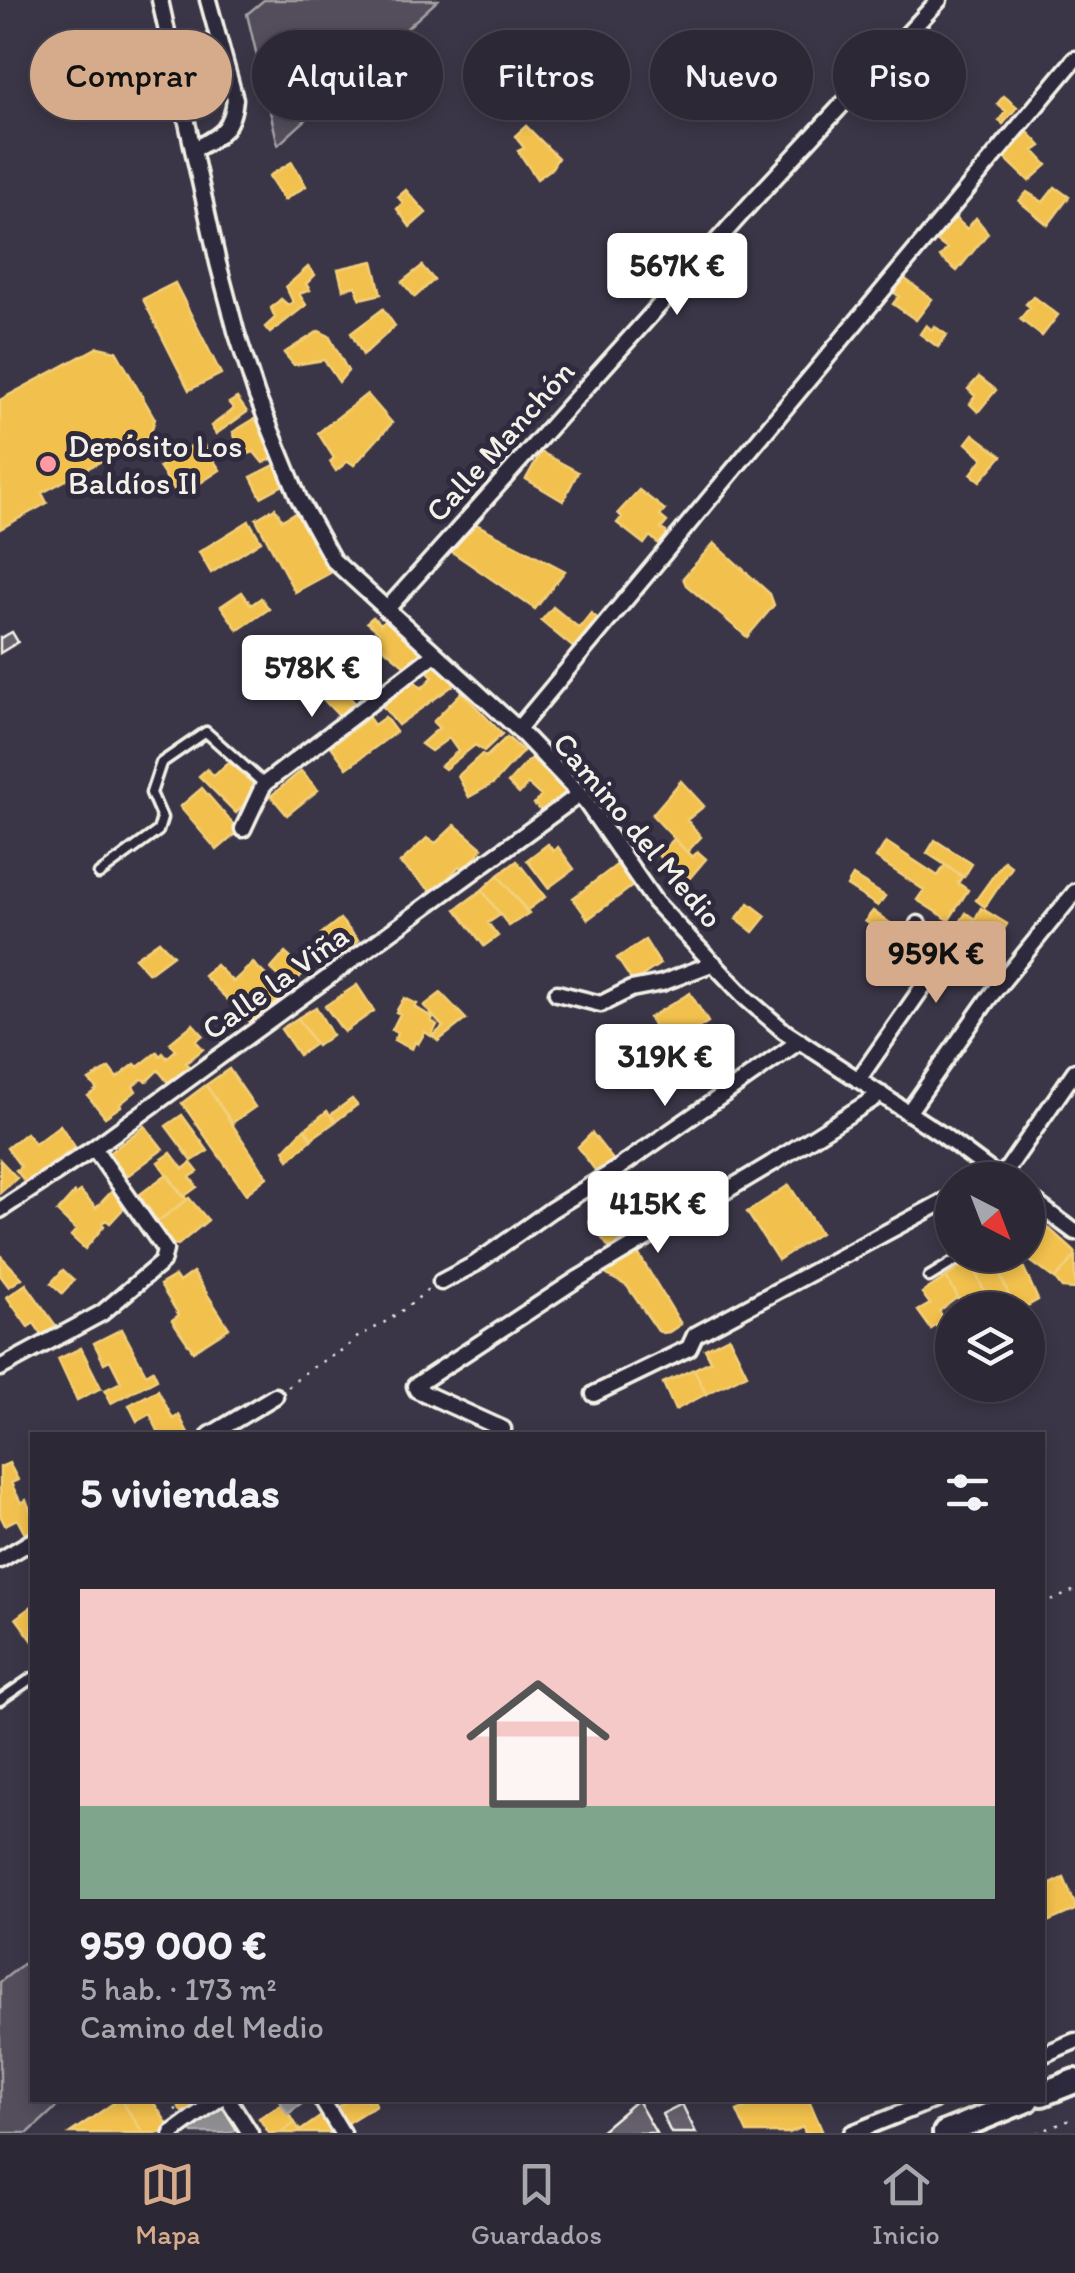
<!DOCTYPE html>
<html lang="es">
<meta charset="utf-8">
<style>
:root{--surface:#2c2835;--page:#383441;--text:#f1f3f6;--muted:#a6a6ad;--line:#484450;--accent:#d6ab8b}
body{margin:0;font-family:Itim,sans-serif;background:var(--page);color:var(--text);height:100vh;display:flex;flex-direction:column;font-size:38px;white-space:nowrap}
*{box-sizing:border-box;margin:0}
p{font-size:32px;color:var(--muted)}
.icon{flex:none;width:55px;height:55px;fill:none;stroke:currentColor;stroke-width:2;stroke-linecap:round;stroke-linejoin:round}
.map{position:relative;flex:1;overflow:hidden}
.drawer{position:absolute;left:30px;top:1432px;width:1015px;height:670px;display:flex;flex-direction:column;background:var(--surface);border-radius:0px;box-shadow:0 5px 15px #0003,0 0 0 2px var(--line)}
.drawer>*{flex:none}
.guide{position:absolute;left:30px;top:30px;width:1015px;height:90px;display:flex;gap:20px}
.needle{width:65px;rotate:138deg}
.tools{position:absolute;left:935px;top:1162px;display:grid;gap:20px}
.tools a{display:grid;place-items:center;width:110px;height:110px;border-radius:50%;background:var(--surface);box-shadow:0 5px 15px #0003,0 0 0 2px var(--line);font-size:50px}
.price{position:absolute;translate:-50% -85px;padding:0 22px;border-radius:10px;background:#fff;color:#222;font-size:32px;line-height:65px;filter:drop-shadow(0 2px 5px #0008)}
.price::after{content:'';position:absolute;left:50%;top:60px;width:30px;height:22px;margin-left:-15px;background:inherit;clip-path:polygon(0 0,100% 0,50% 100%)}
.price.active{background:var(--accent);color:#111}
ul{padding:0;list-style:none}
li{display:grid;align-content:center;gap:20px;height:530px;padding:0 50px}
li+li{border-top:2px solid var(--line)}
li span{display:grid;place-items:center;height:310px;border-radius:0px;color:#555}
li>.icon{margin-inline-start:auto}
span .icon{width:180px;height:180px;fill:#fffc;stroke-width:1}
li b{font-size:42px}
h2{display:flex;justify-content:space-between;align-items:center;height:120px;padding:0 50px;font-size:42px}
.chip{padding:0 35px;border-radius:45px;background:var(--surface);box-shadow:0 5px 15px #0003,0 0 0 2px var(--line);font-size:35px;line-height:90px}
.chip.active{background:var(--accent);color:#111}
.tab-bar{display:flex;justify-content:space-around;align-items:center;height:140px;border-top:2px solid var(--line);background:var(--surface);font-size:28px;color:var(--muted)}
.tab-bar a{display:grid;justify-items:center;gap:5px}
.tab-bar .active{color:var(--accent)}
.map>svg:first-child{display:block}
.green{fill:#534e5c;stroke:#a4a0a2;stroke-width:2.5}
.homes{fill:#f2c14e;stroke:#f3cf7c;stroke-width:2.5}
.industry{fill:#8d8d92;stroke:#acabac;stroke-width:2.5}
.building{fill:#65616c;stroke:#f4f1e8;stroke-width:2.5}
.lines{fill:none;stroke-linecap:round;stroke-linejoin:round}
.service-casing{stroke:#f4f1e8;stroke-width:15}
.minor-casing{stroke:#f4f1e8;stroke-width:21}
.primary-casing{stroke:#f4f1e8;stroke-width:30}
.path{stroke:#f4f1e8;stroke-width:2.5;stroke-dasharray:2.5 8;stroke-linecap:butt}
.service{stroke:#2f2a3d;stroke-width:8}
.minor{stroke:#2f2a3d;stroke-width:14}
.primary{stroke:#2f2a3d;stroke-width:22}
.poi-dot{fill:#ff9aa2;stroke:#2f2a3d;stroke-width:4}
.labels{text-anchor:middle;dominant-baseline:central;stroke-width:10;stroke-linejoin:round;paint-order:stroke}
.street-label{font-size:32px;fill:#f4f1e8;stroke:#2f2a3d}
.poi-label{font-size:32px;fill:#f4f1e8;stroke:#2f2a3d;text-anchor:start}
</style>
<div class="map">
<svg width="1075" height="2133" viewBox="0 0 1075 2133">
<rect width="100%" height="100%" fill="#3b3647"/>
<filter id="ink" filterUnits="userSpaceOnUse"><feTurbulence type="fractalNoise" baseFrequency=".01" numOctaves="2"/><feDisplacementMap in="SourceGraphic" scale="20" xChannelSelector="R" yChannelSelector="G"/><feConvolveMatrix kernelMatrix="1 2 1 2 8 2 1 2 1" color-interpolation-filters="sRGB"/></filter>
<g filter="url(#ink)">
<!-- green -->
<path class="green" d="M264,0H438L278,145L247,14Z
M32,1957V2100H64L28,2133H0V1982Z"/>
<!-- homes -->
<path class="homes" d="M1004,96L1017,107L1003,124L999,121L1006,111L997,104Z
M526,126L558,158L551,169L537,179L518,151L524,148L515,136Z
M1028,132L1041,146L1034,151L1047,165L1029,181L1004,157Z
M292,162L306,186L284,200L269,176Z
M1055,187L1069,197L1048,225L1019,201L1027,192L1043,202Z
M406,190L426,213L410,227L397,209L403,203L398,197Z
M954,217L967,229L976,218L988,233L957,271L940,257L947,249L935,240Z
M373,261L381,294L360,299L356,286L343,289L338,269Z
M422,266L434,280L415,297L402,282Z
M308,267L315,275L306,284L310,290L299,294L306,305L270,333L265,327L275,318L271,308L281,299L288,305L293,302L286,287Z
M901,276L932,299L916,320L893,304L899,296L890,290Z
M175,283L221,374L189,390L143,299Z
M1033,296L1058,315L1042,336L1020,319L1030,307L1026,304Z
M383,309L395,326L363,355L351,333Z
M926,325L932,330L934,326L947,335L938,347L920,334Z
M319,331L329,336L348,371L339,382L324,360L294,365L284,353Z
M98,347L116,351L155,419L150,435L42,493L47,503L0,529V400Z
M979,377L996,390L978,412L970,404L975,396L968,389Z
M367,394L392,423L354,465L348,461L336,471L330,462L334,458L318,433Z
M237,398L247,412L216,434L211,426L234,409L229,403Z
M256,418L274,458L263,463L254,452L242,456L233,432Z
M973,434L1002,456L980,481L971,474L983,458L966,443Z
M200,440L220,470L179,497L159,467Z
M541,452L578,472L563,501L526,479Z
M275,465L285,484L261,497L251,477Z
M639,490L665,510L660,516L667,522L661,529L666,532L667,542L662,547L650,536L644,544L617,523L622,517L618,513Z
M275,508L282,520L297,512L330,573L295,592L256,519Z
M249,521L261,541L211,573L199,552Z
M474,523L565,571L535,609L448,549Z
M714,543L770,594L774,605L747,637L686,585L683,578Z
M242,592L251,605L261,598L269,609L238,630L221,606Z
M553,607L579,628L591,613L603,623L580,653L541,621Z
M373,617L381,624L387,618L426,653L411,671L373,639L379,632L367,622Z
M432,661L455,684L398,725L380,703L412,679L422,688L433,677L425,668Z
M337,684L359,707L342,719L320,696Z
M462,692L502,734L484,751L475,745L445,769L441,766L458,751L449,738L431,751L421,744L439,728L433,722Z
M385,717L396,732L347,768L331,746L369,718L374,725Z
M507,737L523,751L494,783L469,797L458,776L482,754L486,757Z
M531,758L567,792L546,815L534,804L541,796L528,784L519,794L508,783Z
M229,762L259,790L236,813L199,776L207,769L214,776Z
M301,771L318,790L287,815L271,796Z
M681,781L704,806L687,820L701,837L687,852L652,815Z
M202,788L239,831L217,850L180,807Z
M455,825L482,848L466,872L459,866L434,894L400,863L427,838L436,843Z
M674,839L692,857L698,852L706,859L677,893L667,882L674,873L658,855Z
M935,840L972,864L964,877L927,853Z
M886,842L938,876L945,865L962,877L958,883L968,890L949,920L917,900L924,890L876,858Z
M548,844L553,851L558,847L574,869L548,888L527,860Z
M517,861L545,897L526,911L498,875Z
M1004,861L1012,867L985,907L976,900Z
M618,864L634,885L588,919L573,898Z
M498,875L529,913L509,926L482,890Z
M853,876L885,896L878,906L847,886Z
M482,890L500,915L488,923L498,936L484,946L456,909Z
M749,903L766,916L753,932L736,919Z
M981,908L1007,924L989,955L953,933L966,913L975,919Z
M873,911L900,930L893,941L865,921Z
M340,919L358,940L340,956L321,934Z
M645,940L660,964L633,982L617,958Z
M159,941L173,955L149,973L135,958Z
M285,953L305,971L291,987L271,969Z
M253,963L285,994L253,1025L204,976L216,965L233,982Z
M357,985L374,1011L344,1032L325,1006Z
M441,993L466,1019L438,1041L433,1036L443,1027L424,1006Z
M690,993L708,1022L667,1047L649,1018Z
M404,998L417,1004L415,1007L433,1018L431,1021L437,1025L431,1036L425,1032L418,1044L415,1042L412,1049L394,1040L398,1033L392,1030L400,1014L396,1012Z
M316,1007L332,1035L317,1046L298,1018Z
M298,1018L315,1044L299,1055L281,1029Z
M193,1024L203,1035L196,1041L203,1049L186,1063L191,1069L170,1085L158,1070L147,1081L142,1079L133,1086L136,1091L120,1104L121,1106L105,1117L88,1096L97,1089L89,1080L109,1068L117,1078L135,1064L138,1067L157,1052L160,1056L163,1053L167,1058L176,1050L170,1043Z
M229,1069L255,1107L232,1123L206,1085Z
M206,1085L267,1177L246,1194L182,1103Z
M352,1099L357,1105L336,1121L330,1115Z
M327,1111L335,1122L311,1139L305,1129Z
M182,1115L208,1151L192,1161L166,1126Z
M60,1125L75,1147L26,1183L16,1170L21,1167L7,1148L26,1133L35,1144Z
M145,1126L163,1149L127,1176L109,1153Z
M305,1128L312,1139L289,1160L284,1150Z
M592,1133L617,1165L600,1177L578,1147Z
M171,1153L183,1169L191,1163L198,1172L190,1177L197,1187L183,1197L158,1162Z
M0,1160L17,1178L0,1193Z
M167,1174L187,1200L158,1221L139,1195Z
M789,1185L820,1233L778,1260L747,1212Z
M113,1190L125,1207L110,1223L106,1220L102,1223L104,1226L85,1249L71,1236L76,1230L57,1212L74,1193L75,1195L80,1191L96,1208Z
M189,1198L208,1220L178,1245L173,1244L156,1223Z
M614,1201L639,1233L613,1253L589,1221Z
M1042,1222L1075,1252V1256L1055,1279L1026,1258L1039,1240L1032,1233Z
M636,1250L681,1324L669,1332L663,1333L658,1331L627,1286L600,1271Z
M0,1255L22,1278L9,1287L0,1275Z
M981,1255H992L1015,1310H993L970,1261Z
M992,1255H1018L1038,1300L1020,1310H1015Z
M1075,1256V1289L1062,1288L1055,1279Z
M970,1261L993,1310H965L946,1277Z
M63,1270L74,1280L62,1293L51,1283Z
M193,1272L229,1328L193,1351L172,1320L179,1315L160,1285L175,1276L179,1282Z
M946,1277L958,1297L939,1311L945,1320L931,1329L918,1311L930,1304L922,1293Z
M26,1284L56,1326L42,1335L34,1323L28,1327L7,1297Z
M122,1329L146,1374L153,1370L157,1379L111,1403L105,1390L121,1382L110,1360L104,1363L94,1343Z
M729,1337L747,1374L706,1394L694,1369L711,1361L705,1349Z
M81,1348L101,1388L77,1400L58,1359Z
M694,1369L706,1394L675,1410L663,1383Z
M158,1390L173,1419L179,1415L189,1435H160L150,1414L137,1421L129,1405Z
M9,1463L18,1480L11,1483L21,1503L26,1500L32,1514V1530L25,1534L17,1519L5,1525L0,1515V1467Z
M32,1606V1640L16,1618Z
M1064,1878L1075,1904V1910L1045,1923L1042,1917V1888Z
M118,2100H121L143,2133H70Z
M121,2100H152L170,2128L162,2133H143Z
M174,2100H203L183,2113Z
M348,2100H374L376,2105L342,2126L333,2110Z
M763,2100H809L823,2133H805L803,2127L789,2133H747L737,2111Z
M281,2104L295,2123L280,2133H269L259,2118Z
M326,2113L338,2128L330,2133H280L295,2123L300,2131Z"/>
<!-- industry -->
<path class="industry" d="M217,2100H229L244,2123L231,2133H193L186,2123Z
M279,2100H307L288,2114Z"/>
<!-- building -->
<path class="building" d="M12,632L18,642L0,653V636L1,638Z
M637,2100L656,2133H598Z
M682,2104L696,2133H671L662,2114Z"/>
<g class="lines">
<defs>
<path id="service" d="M99,874L158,831L162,818L151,793L161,763L206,732L264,784
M1028,1217L1042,1208
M929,1277L965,1255
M0,1700L32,1678"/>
<path id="minor" d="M160,0L218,263L236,331L257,396L299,499L333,560L518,729L580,794L655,902L747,999L784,1031L941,1134L1003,1180
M193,150C219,136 232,131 235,99L208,0
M386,610L752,202L939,0
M518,729L1075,59
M243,829L264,784L435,654
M557,993L601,1004L631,989L662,983L714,963
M858,1080L938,965L918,924
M908,1113L988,999L1075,892
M1001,1178L1075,1071
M1028,1197L1075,1232
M0,1210L94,1148L580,794
M441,1282L475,1264L551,1210L614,1171L800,1041
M0,1368L102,1313L162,1262L165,1250L94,1148
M594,1394L689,1348L695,1335L952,1197
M503,1429L417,1390L415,1386L576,1280L771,1164L881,1094
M210,1435L275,1396
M0,1560L32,1541
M1042,2055L1075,2041
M229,2100L250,2133
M322,2100L342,2133
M172,2133L217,2100
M852,2133L934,2100"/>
<path id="primary" d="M1042,2094L1075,2081
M945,2133L1027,2100"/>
</defs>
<!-- service casing -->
<use href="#service" class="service-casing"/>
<!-- minor casing -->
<use href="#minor" class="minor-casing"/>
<!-- primary casing -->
<use href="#primary" class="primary-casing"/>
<!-- path -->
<path class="path" d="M288,1387C303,1371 324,1361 342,1350C349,1346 354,1339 361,1335C386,1323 408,1308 428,1289
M1042,1605L1075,1590
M169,2100L177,2111
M1037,2133L1075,2118"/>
<!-- service -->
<use href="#service" class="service"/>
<!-- minor -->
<use href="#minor" class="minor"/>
<!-- primary -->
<use href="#primary" class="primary"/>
</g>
</g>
<!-- markers -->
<circle class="poi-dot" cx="48" cy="464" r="10"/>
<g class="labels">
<!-- street labels -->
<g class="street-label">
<text transform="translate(500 441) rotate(-48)">Calle Manchón</text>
<text transform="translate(638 830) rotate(50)">Camino del Medio</text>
<text transform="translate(275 982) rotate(-36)">Calle la Viña</text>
</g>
<!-- poi labels -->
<g class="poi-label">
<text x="68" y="446">Depósito Los<tspan x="68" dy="37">Baldíos II</tspan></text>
</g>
</g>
</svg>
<div class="tools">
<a><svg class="needle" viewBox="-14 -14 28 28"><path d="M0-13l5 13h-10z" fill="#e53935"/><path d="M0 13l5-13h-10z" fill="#a6a6ad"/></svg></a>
<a><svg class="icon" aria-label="layers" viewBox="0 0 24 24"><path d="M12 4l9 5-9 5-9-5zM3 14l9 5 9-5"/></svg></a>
</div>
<b class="price" style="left:677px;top:318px">567K €</b>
<b class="price" style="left:312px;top:720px">578K €</b>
<b class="price active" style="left:936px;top:1006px">959K €</b>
<b class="price" style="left:665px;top:1109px">319K €</b>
<b class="price" style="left:658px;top:1256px">415K €</b>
<div class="guide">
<a class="chip active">Comprar</a>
<a class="chip">Alquilar</a>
<a class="chip">Filtros</a>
<a class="chip">Nuevo</a>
<a class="chip">Piso</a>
</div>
<section class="drawer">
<h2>5 viviendas<svg class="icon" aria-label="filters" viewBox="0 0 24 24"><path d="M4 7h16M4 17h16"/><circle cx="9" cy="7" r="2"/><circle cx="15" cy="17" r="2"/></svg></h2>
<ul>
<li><span style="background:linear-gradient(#f6c9c9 70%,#7fa58c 0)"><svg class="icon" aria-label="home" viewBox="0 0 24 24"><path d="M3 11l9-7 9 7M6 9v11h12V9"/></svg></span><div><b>959 000 €</b><p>5 hab. · 173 m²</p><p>Camino del Medio</p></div></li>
</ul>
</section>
</div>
<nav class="tab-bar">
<a class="active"><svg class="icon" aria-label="map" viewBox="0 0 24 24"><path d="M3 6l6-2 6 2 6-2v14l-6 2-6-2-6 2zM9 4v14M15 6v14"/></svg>Mapa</a>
<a><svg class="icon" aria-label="saved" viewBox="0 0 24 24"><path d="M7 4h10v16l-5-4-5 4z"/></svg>Guardados</a>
<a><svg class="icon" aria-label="home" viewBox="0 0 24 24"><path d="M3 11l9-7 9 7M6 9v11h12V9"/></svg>Inicio</a>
</nav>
